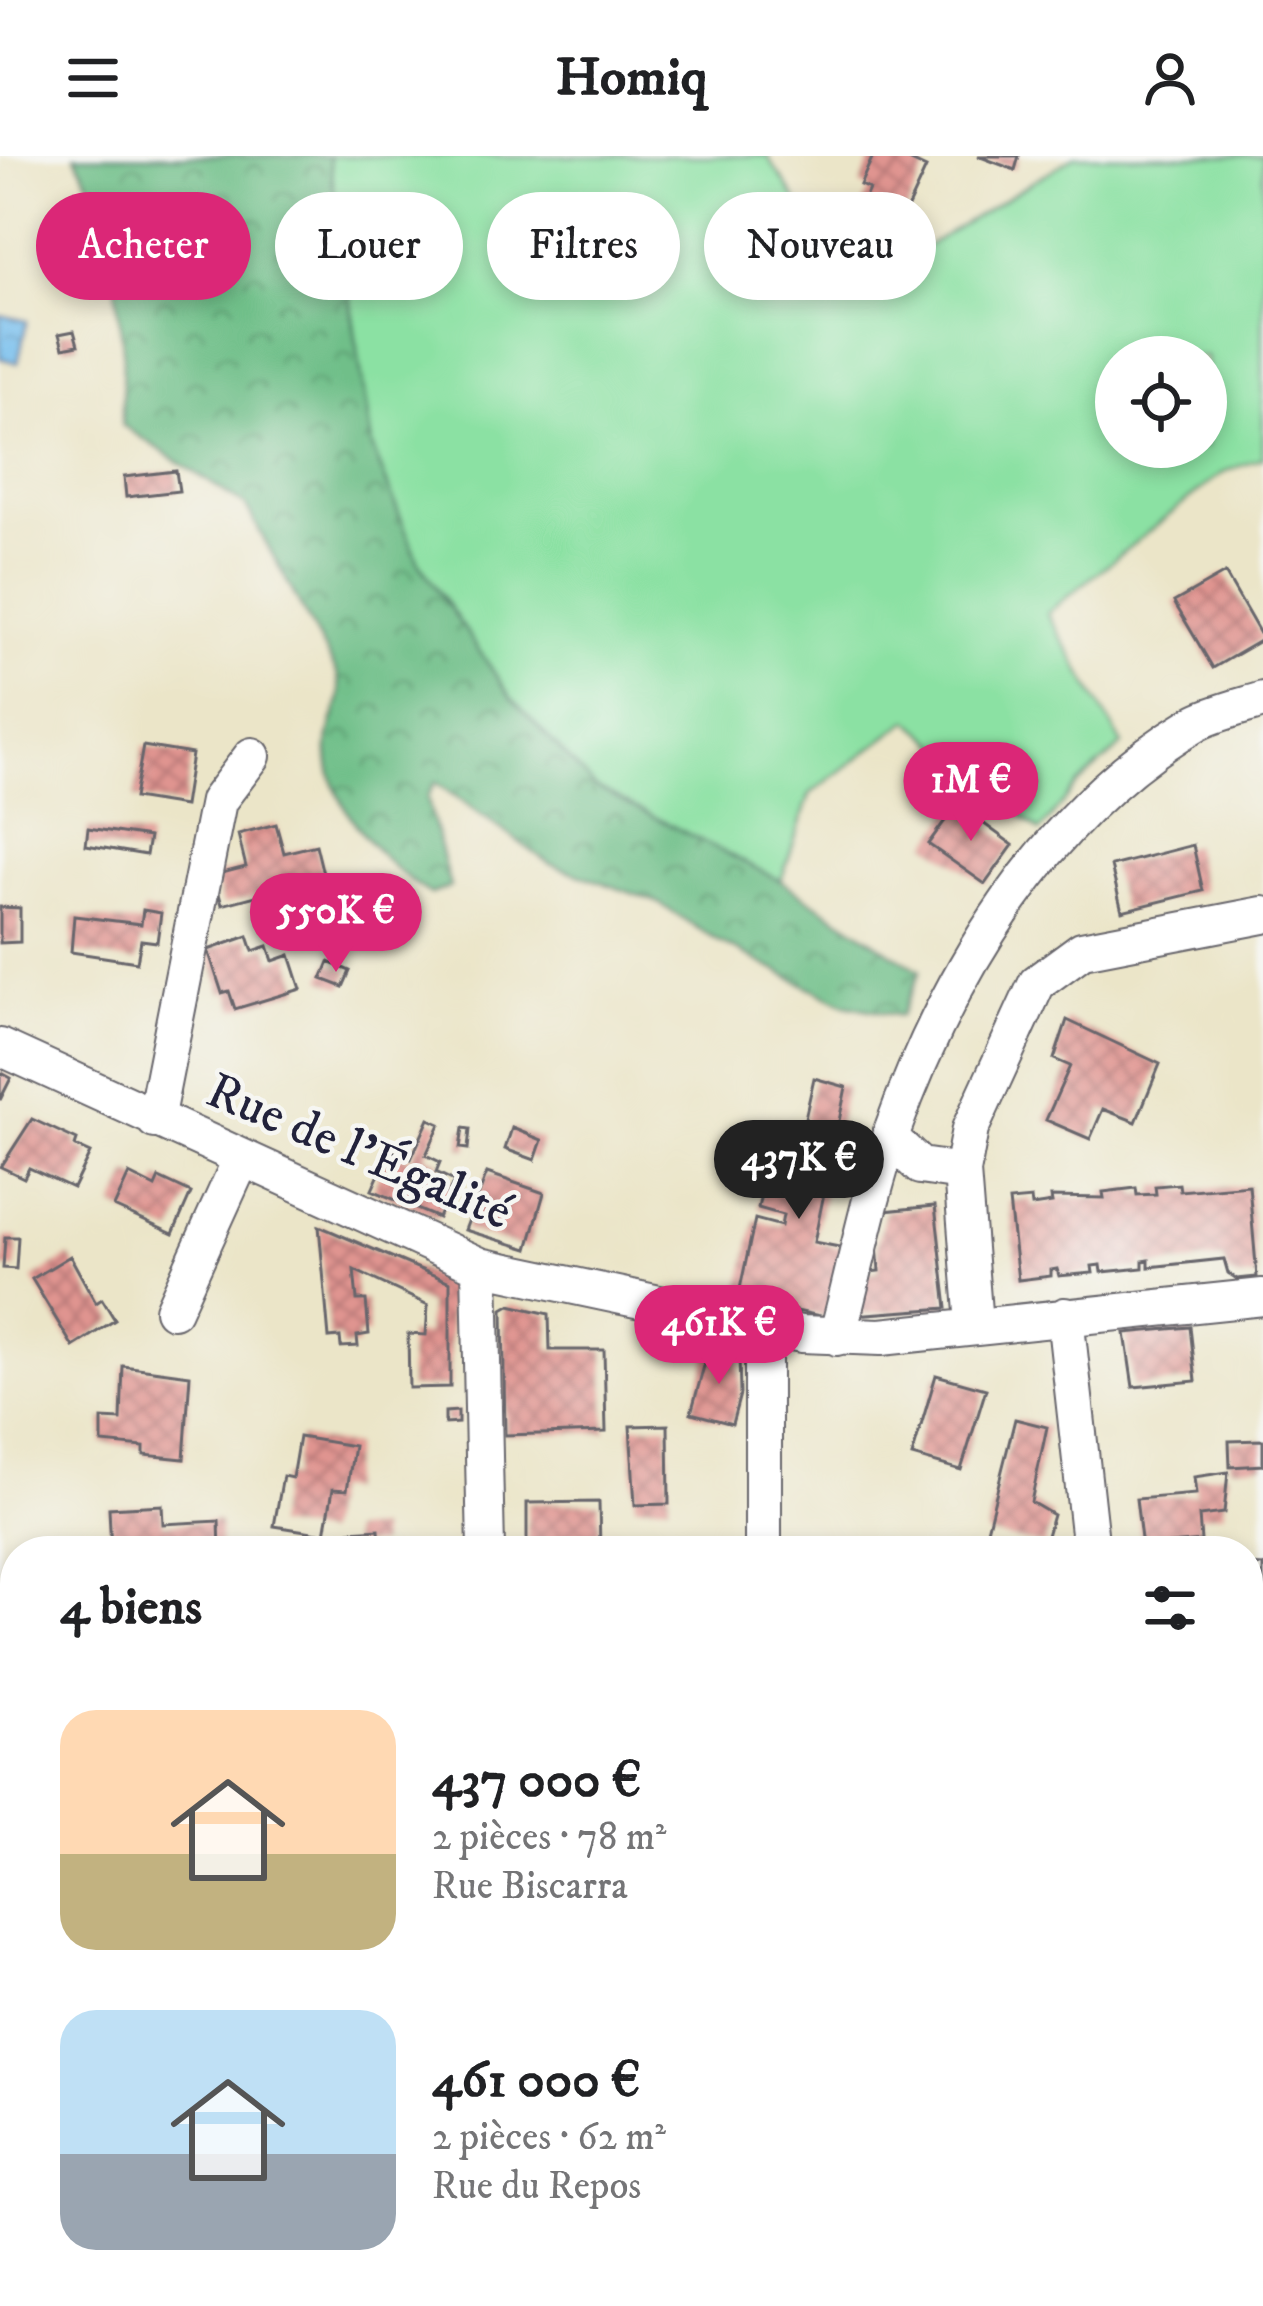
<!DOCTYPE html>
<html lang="fr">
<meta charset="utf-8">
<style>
:root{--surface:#fff;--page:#f2f2f2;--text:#202124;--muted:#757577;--accent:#db2777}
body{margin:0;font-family:"IM FELL DW Pica",serif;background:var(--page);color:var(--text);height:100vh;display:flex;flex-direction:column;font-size:45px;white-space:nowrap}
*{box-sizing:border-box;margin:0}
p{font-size:39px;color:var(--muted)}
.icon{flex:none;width:66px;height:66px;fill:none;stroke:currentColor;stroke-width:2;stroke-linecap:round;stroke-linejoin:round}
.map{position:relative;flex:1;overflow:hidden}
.details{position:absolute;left:0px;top:1380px;width:1263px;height:771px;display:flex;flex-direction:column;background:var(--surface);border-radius:48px 48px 0 0;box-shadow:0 6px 18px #0003}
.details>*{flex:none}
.top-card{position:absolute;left:36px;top:36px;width:1191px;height:108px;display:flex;gap:24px}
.tools{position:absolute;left:1095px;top:180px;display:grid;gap:24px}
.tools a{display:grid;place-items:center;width:132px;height:132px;border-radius:50%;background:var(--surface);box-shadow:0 6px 18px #0003;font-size:60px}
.price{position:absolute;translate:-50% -102px;padding:0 27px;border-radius:42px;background:var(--accent);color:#fff;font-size:39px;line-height:78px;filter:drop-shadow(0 3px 6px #0008)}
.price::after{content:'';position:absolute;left:50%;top:72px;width:36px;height:27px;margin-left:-18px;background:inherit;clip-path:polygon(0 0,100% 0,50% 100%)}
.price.on{background:#222;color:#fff}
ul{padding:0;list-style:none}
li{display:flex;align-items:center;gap:36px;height:300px;padding:0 60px}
li span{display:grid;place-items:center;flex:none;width:336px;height:240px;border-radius:36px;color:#555}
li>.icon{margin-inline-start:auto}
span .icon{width:144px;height:144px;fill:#fffc;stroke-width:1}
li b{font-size:51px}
h2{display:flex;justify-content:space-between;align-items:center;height:144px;padding:0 60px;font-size:51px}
.chip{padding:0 42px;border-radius:54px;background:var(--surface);box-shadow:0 6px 18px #0003;font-size:42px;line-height:108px}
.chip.on{background:var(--accent);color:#fff}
header{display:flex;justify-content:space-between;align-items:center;height:156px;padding:0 60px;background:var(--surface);font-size:54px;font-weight:800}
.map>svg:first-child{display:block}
.grass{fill:#8be1a3;stroke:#56826f;stroke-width:3;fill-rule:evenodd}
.forest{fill:url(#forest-crowns);stroke:#497062;stroke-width:3}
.cemetery{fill:url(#cemetery-stones);stroke:#56826f;stroke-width:3}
.park{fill:url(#park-dots);stroke:#56826f;stroke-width:3}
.water{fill:url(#water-ripples);stroke:#4b7094;stroke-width:3}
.building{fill:url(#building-cross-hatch)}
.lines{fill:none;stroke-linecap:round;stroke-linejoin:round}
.minor-casing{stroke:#68666c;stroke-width:40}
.path{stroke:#68666c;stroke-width:6;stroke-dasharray:3 9;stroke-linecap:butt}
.minor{stroke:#fff;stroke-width:36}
.labels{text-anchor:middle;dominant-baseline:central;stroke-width:9;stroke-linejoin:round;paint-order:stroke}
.street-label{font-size:51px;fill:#22223b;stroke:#f6f6f2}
</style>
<header><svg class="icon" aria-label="menu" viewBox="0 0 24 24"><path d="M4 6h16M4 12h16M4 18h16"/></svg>Homiq<svg class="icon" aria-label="person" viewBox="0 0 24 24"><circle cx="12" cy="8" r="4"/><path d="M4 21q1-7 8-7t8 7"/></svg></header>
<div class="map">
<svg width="1263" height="2150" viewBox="0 0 1263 2150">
<defs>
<pattern id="forest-crowns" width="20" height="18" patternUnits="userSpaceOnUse" patternTransform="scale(3)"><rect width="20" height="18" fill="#70bf89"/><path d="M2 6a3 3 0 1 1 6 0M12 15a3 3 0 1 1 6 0" fill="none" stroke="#5c9b71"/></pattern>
<pattern id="cemetery-stones" width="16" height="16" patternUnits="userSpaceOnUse" patternTransform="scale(3)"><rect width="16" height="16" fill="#8be1a3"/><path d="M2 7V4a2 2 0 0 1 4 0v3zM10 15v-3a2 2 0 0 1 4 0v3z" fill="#78c18d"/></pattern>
<pattern id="park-dots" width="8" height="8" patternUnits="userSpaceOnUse" patternTransform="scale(3)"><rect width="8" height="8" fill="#8be1a3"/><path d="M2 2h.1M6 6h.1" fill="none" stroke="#78c18d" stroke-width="1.8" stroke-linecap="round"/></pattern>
<pattern id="water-ripples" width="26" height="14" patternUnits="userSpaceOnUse" patternTransform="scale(3)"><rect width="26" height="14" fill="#74bded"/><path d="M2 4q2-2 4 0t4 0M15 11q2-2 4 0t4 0" fill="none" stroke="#64a2cc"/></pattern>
<pattern id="building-cross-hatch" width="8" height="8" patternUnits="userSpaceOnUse" patternTransform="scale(3)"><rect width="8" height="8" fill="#e09490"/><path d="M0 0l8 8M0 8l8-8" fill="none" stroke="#b57877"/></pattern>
</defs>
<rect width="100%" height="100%" fill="#f6f6f2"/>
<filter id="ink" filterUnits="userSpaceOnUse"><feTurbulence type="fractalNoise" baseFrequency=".00833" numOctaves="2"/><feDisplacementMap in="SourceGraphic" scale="24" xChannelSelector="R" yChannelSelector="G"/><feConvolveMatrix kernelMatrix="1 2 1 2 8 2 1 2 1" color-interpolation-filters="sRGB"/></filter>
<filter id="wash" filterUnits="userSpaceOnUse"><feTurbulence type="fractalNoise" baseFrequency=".004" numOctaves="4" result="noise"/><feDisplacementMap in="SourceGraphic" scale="48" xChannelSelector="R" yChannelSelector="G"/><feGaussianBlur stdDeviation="2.7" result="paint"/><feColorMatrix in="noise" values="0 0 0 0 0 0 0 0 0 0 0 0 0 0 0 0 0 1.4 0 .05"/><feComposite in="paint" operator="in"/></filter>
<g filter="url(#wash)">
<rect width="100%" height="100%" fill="#ebe5c8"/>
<!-- grass -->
<path class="grass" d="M329,0H767L856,133L1075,0H1263V302L1223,316L1047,457L1123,589L1079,627L1040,675L909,564L810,638L781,725L595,631L512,543L418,405L372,291ZM1116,201H1206V291H1116Z"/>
<!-- forest -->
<path class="forest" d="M75,0H329L372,291L418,405L512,543L595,631L781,725L920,815L900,860L845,849L716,784L657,746L550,708L435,626L427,641L450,731L431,738C386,713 324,645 328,590C329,559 346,552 337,517L246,350L122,269L123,195L109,64Z"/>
<!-- cemetery -->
<path class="cemetery" d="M0,1451L15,1455V1750L0,1756Z
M15,1786V2136H759V2150H0V1791Z"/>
<!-- park -->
<path class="park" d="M1248,1665L1263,1670L1248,1735Z
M1248,1784L1263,1789V1923L1248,1921Z"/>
<!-- water -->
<path class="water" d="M0,159L27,165L18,207L0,202Z"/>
<g id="blocks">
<!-- building -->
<path class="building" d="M873,0H900L926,12L887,96L848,80L869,33L860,29Z
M978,0H1019L1015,14Z
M74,175L78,189L63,192L59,178Z
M176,315L179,335L126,341L124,321Z
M1225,417L1263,483L1213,512L1174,446Z
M143,590L192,598L184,650L134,642Z
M957,648L1013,689L985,728L928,688Z
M276,668L284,697L316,689L324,722L222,749L214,719L246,711L238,678Z
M88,672L149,681L146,699L86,689Z
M1193,689L1203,735L1122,755L1111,710Z
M0,751L20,752V786L0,787Z
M143,754L161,757L157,786L141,784L137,806L71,796L74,760L141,768Z
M248,780L253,795L268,790L273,805L290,799L301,833L235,853L229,835L222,837L208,794Z
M329,806L350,815L343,831L322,823Z
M1067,864L1160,908L1136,966L1103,953L1090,983L1046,964L1070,910L1054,903Z
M0,916L11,922L0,944Z
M814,922L846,931L814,1086L844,1092L829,1162L738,1142L755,1063L781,1070L783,1059L758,1052L763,1030L789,1034Z
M32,963L77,984L75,990L90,997L73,1032L29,1012L24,1022L1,1011Z
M429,963L440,968L426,999L440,1006L436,1016L454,1025L438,1062L372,1034L390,994L411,1003Z
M463,972L470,973L468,993L460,992Z
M512,972L542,984L535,1004L505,993Z
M487,1017L544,1037L528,1093L465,1074Z
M129,1018L155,1031L159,1022L191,1037L173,1078L114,1051Z
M1179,1028L1180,1035L1249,1029L1257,1121L1237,1123L1228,1117L1224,1103L1149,1111V1104L1143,1105V1112L1102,1116L1101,1109L1092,1110L1093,1117L1059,1120L1057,1113L1051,1114V1120L1018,1124L1009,1045L1031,1043L1032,1050L1052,1047L1051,1041L1104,1042L1103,1036L1136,1032L1137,1039L1156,1038L1155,1030Z
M935,1050L947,1152L853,1159L862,1117L879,1115L877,1087L885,1055Z
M319,1070L450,1126V1231L409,1232L408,1178L426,1179L428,1149L354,1114L357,1144H366L369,1178L357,1180L358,1190L341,1191L340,1181L329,1182Z
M5,1081H18L16,1113L3,1112Z
M70,1100L96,1147L102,1143L115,1164L73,1191L32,1123Z
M510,1149L549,1158L550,1194H604L606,1276L505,1279L503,1153Z
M1190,1171L1196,1225L1133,1231L1125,1177Z
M709,1192L739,1199L740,1238L732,1268L691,1257Z
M123,1210L190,1219L184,1303L144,1299V1291L102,1287V1263L121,1264Z
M936,1219L986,1233L961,1314L912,1300Z
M458,1255V1267L445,1268V1256Z
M1015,1263L1047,1271L1031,1346L1053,1359L1044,1390L986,1378Z
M668,1269L669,1348L635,1349L630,1270Z
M299,1281L354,1290L347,1334L333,1333L325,1378L274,1370L283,1320L292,1322Z
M1263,1284V1309L1230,1311L1229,1285Z
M1228,1316L1224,1357L1199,1360L1201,1385L1142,1391L1136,1343L1196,1338L1194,1321Z
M599,1346L600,1395H527V1347Z
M162,1349L163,1368L219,1365L220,1395H111L109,1352Z
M379,1373L380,1388L351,1390L350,1375Z
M1248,1409L1263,1410V1463L1248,1462Z
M1248,1576L1263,1580V1635L1248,1631Z
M1248,1948L1263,1950V2045L1248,2043Z
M1248,2066H1263V2150H1107V2136H1248Z
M15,2098V2121L10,2124L1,2105Z
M866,2136H918V2150H866Z"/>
</g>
</g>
<g filter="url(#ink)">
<use href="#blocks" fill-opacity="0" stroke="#68666c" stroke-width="3"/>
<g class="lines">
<defs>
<path id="minor" d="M0,891L480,1110L801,1178L881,1181L1263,1141
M155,964L218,645L252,600
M890,982L920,1010L962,1016
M480,1110L486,1395
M173,1154L241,1004
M1065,1160L1091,1395
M974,1169L962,1016L970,973L1037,827L1082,794L1263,759
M763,1170V1395
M837,1181C855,1114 868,1044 891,978C948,817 1044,657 1194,568C1214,557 1241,551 1263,544
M1248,1496L1263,1502
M0,1774L15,1768
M777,2136L778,2150"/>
</defs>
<!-- minor casing -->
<use href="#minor" class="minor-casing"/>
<!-- path -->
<path class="path" d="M0,1465L15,1469
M0,1575L14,1734
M0,1620L15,1618
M0,1870L15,1864
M0,1968L15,2013
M0,2070L15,2064
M106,2136L112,2150
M211,2136L221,2150
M304,2136L322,2150
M594,2136L595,2150
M336,2141L403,2136
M0,2147L35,2136
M329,2150L340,2136"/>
<!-- minor -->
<use href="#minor" class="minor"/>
</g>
</g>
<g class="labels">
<!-- street labels -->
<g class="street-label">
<text transform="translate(359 996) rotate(23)">Rue de l'Égalité</text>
</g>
</g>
</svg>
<div class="tools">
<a><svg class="icon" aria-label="locate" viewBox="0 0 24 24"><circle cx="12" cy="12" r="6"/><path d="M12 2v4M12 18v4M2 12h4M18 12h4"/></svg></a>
</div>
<b class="price" style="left:971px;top:688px">1M €</b>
<b class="price" style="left:336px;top:819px">550K €</b>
<b class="price on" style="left:799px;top:1066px">437K €</b>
<b class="price" style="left:719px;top:1231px">461K €</b>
<div class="top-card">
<a class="chip on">Acheter</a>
<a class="chip">Louer</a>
<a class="chip">Filtres</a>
<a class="chip">Nouveau</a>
</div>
<section class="details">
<h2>4 biens<svg class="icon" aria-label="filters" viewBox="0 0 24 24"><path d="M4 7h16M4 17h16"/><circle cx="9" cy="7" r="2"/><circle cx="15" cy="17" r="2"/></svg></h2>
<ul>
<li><span style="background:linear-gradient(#ffd9b3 60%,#c2b280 0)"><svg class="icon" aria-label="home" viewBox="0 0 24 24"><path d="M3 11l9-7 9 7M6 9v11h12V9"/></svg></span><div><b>437 000 €</b><p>2 pièces · 78 m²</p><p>Rue Biscarra</p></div></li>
<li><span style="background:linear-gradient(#bfe0f5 60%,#9aa5b1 0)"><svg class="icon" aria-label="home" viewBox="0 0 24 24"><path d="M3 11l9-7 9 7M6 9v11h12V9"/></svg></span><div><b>461 000 €</b><p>2 pièces · 62 m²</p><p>Rue du Repos</p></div></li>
</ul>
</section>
</div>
